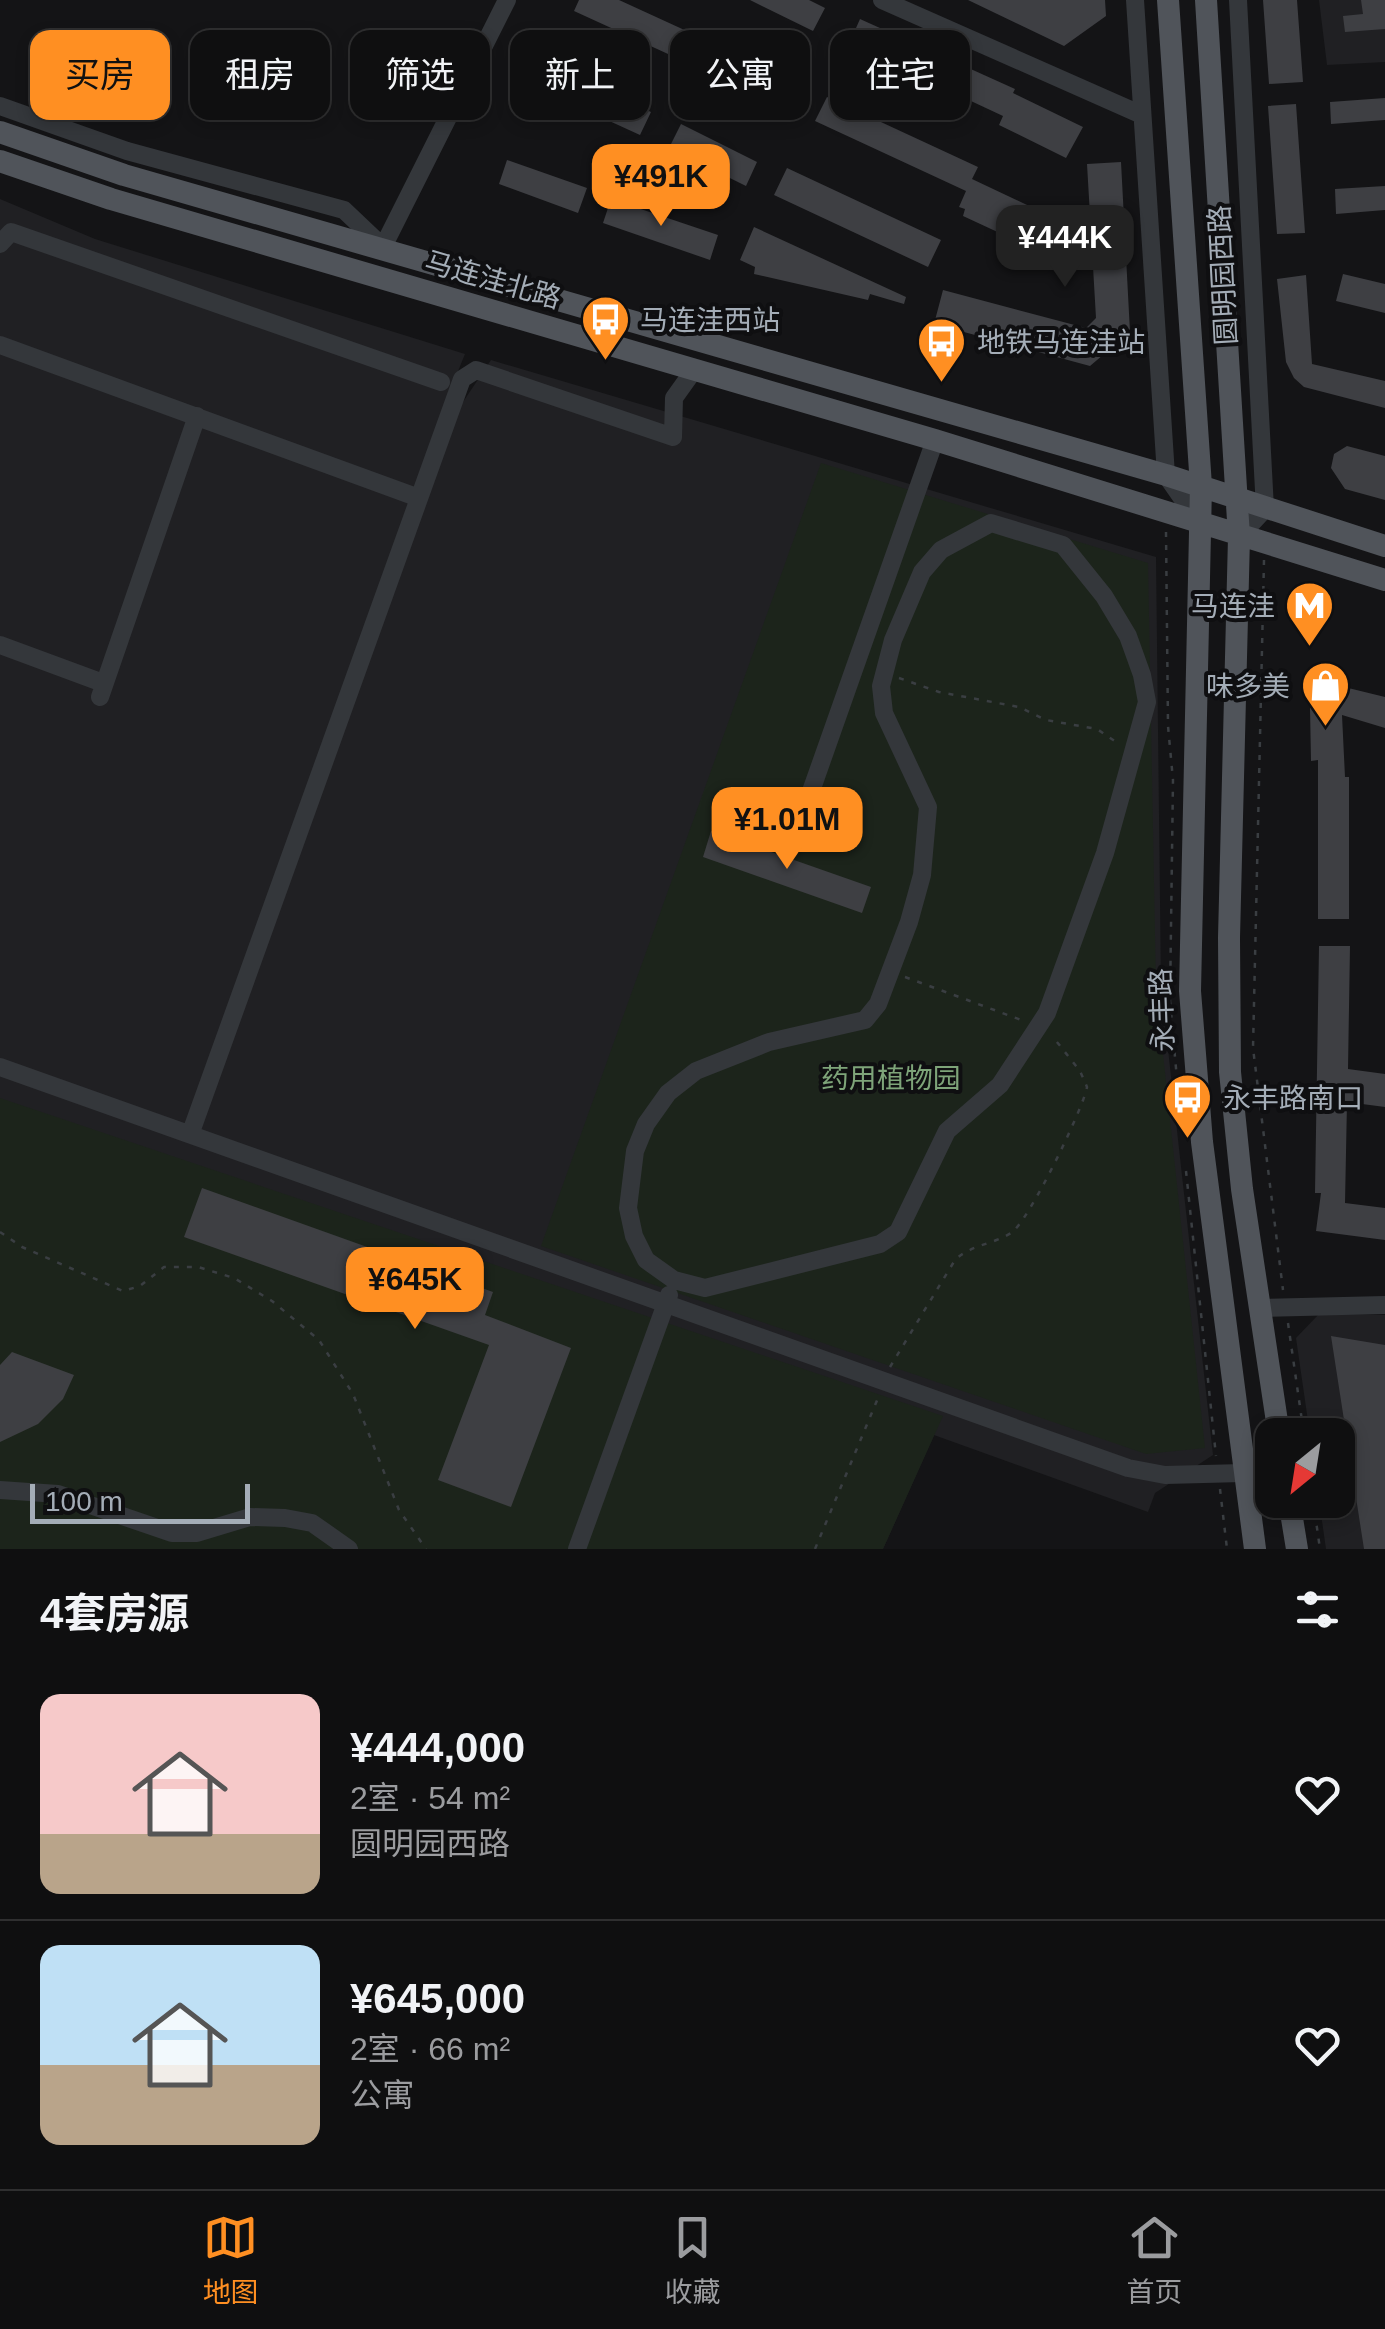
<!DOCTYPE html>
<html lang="zh">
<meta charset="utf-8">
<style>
:root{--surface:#0f0f10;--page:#1d1d1e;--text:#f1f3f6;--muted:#9b9c9f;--line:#2f2f30;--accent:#ff8f22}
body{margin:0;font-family:Arial,"Noto Sans SC",sans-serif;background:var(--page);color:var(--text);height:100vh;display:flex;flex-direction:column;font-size:38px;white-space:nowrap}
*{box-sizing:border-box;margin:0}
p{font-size:32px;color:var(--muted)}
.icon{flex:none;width:55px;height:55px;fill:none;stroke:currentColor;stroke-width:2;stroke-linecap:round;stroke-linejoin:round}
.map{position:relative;height:1549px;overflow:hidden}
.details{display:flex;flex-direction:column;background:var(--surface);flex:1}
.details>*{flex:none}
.guide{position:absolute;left:30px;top:30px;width:1325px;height:90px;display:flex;gap:20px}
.needle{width:65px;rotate:210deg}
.tools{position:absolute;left:1255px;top:1418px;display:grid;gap:20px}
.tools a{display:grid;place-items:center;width:100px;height:100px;border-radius:20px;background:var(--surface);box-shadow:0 5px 15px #0003,0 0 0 2px var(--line);font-size:50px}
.scale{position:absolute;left:30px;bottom:25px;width:220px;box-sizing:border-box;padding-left:10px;border:5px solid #a4adb7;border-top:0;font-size:28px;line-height:35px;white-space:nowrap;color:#a4adb7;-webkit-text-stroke:8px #0f0f11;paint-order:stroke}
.price{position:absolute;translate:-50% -85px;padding:0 22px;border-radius:20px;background:var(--accent);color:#111;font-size:32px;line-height:65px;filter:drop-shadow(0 2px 5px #0008)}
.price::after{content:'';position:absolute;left:50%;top:60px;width:30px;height:22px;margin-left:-15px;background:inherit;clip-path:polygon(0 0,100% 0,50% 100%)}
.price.selected{background:#222;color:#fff}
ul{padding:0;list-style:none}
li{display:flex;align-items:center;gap:30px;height:250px;padding:0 40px}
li+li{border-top:2px solid var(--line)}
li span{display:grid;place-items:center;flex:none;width:280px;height:200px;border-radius:20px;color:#555}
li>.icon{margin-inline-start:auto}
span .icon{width:120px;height:120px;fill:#fffc;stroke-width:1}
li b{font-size:42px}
h2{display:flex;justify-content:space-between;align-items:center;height:120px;padding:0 40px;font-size:42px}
.tag{padding:0 35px;border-radius:20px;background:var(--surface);box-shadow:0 5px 15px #0003,0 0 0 2px var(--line);font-size:35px;line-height:90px}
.tag.selected{background:var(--accent);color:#111}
.menu{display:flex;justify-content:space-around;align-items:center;height:140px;border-top:2px solid var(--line);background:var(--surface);font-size:28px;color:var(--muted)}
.menu a{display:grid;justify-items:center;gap:5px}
.menu .selected{color:var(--accent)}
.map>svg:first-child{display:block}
.built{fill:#202023}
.green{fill:#1c241b}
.building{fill:#3e3f43}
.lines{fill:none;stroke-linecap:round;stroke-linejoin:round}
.path{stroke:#3a3e42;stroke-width:2.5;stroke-dasharray:5 8;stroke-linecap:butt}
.minor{stroke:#34373b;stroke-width:18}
.major{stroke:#50545a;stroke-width:22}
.labels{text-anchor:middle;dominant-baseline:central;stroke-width:8;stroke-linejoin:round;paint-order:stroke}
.street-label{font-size:28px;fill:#a4adb7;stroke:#0f0f11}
.poi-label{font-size:28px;fill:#a4adb7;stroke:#0f0f11;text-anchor:start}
.park-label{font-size:28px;fill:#7ea479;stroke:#0f0f11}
</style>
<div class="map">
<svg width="1385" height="1549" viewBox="0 0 1385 1549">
<rect width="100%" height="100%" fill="#141416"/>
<!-- built -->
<path class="built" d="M1319,0H1385V62L1327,65Z
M0,199L95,239L465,354L454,381L457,411L491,360L1156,557L1161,986L1213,1455L1155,1493L1148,1512L934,1435L883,1549H0Z
M1319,1314L1385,1315V1549H1326L1319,1500H1338V1435H1310L1296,1338Z"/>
<!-- green -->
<path class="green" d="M821,463L1148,563L1156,988L1205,1448L1146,1454L541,1246Z
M0,1098L943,1416L883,1549H0Z"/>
<!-- building -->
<path class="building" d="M579,0H619L691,33L679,59L574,11Z
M750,0H809L825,8L813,31Z
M968,0H1105L1106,16L1064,46Z
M1263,0H1297L1303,82L1269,84Z
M1361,0H1385V29L1345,32L1343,16L1363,14Z
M860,19L1015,89L1013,93L1083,127L1066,158L999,125L1003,116L849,44Z
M716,48L792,86L780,109L704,72Z
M546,64L651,112L640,135L535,87Z
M827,97L978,167L972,179L1044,213L1028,246L963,216L965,209L959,207L966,191L815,121Z
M1385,98V120L1331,124L1330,102Z
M1296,104L1305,233L1277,234L1268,106Z
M681,124L757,162L746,186L669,148Z
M507,160L587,188L578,213L499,184Z
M1121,162L1130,332L1090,366L934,324L943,290L1086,328L1096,318L1087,164Z
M787,168L941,240L928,267L774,195Z
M1385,186V210L1336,214L1335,189Z
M611,199L718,235L710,260L603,223Z
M754,227L906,297L904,304L870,294L868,300L754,274L755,267L740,260Z
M1343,274L1385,284V313L1336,301Z
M1306,275L1312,364L1385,381V408L1304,387L1294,378L1286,362L1277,279Z
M1347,446L1385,456V500L1345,489L1331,468L1334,454Z
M1332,684L1385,697V728L1342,715L1345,777H1349V919H1318V760L1311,761L1310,708L1321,689Z
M711,831L871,887L862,913L703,857Z
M1319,946H1350L1348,1069L1385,1074V1107L1347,1102L1345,1203L1385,1208V1240L1316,1231L1321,1193H1315Z
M202,1188L493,1292L485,1315L571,1348L511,1507L438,1480L489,1345L184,1237Z
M1331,1336L1385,1345V1549H1364Z
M12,1352L74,1375L63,1399L38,1424L0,1442V1365Z"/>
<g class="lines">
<!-- path -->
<path class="path" d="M1166,532L1168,726L1173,780L1170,1001L1180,1113
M1264,560L1253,1048L1283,1290
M899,678L939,692L1019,707L1046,720L1097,729L1119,744
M905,977L1024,1021
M1186,1171L1216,1456
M0,1232L22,1247L123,1291L140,1286L164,1267H198L234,1278L272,1301L319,1340L353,1394L399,1510L426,1549
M1288,1323L1304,1435
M890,1367L955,1260C972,1244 992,1245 1011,1233C1028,1223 1084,1107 1087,1087L1080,1071L1053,1037
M1220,1489L1227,1549
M1313,1500L1320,1549
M815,1549L878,1398"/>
<!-- minor -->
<path class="minor" d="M882,0L1142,115
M1135,0L1166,475L1200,524
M1238,0L1265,509L1239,537
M0,106L127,151L344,210L383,247L507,0
M0,244L11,232L441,382
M0,345L419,498
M991,523L1063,545L1104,596L1128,636L1142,675L1147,702L1105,853L1047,1013L1000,1085L947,1131L898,1232L880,1244L705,1288L674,1280L646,1260L634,1236L628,1208L635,1151L646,1124L668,1093L696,1071L769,1042L865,1020L878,1004L909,922L922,875L928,807L884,713L881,686L893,640L922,572L941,550Z
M0,645L103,683
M100,697L197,416
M798,828L935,440
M0,1067L1128,1468L1165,1475L1243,1473
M191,1132L462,379L476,370L673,437L674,398L694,370
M1260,1308L1385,1305
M0,1490L58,1494L172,1533H197L250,1517L285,1518L312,1523L349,1549
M577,1549L669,1295"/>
<!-- major -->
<path class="major" d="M1168,0L1201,486L1190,991L1202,1142L1255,1549
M1206,0L1239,537L1229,938L1230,1072L1242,1189L1279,1435
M0,132L124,175L1166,475L1385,546
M0,161L111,199L935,440L1385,580
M1289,1500L1297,1549"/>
</g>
<!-- icons -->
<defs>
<symbol id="bus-pin" viewBox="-11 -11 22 30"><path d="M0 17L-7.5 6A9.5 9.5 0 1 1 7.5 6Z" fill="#ff8f22" stroke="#0f0f11"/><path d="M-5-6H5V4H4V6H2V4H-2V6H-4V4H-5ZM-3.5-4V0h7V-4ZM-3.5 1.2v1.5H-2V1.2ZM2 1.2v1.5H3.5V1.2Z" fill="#fff"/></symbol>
<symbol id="metro-pin" viewBox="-11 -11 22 30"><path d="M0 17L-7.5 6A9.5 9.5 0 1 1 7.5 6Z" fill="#ff8f22" stroke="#0f0f11"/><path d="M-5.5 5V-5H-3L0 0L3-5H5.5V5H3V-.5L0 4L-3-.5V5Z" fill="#fff"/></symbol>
<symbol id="shop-pin" viewBox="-11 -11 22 30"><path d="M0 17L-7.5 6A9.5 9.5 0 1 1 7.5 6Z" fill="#ff8f22" stroke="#0f0f11"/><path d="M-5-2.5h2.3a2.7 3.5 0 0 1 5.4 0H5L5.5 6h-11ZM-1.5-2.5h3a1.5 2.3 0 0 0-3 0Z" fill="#fff"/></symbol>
</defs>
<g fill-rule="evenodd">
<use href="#bus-pin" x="578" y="292" width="55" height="75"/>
<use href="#bus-pin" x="914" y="314" width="55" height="75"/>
<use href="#metro-pin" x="1282" y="578" width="55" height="75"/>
<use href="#shop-pin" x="1298" y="658" width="55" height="75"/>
<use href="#bus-pin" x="1160" y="1070" width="55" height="75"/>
</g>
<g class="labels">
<!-- street labels -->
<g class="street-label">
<text transform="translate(1223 275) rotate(-93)">圆明园西路</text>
<text transform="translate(493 280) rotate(16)">马连洼北路</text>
<text transform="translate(1162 1010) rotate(-92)">永丰路</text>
</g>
<!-- poi labels -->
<g class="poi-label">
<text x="640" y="320">马连洼西站</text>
<text x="977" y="342">地铁马连洼站</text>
<text x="1275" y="606" text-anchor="end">马连洼</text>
<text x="1290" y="686" text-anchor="end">味多美</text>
<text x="1223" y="1098">永丰路南口</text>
</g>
<!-- park labels -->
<g class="park-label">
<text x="891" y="1078">药用植物园</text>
</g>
</g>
</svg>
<div class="tools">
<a><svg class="needle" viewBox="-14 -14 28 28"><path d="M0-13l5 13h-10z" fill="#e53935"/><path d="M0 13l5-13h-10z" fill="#9b9c9f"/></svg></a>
</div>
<div class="scale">100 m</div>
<b class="price" style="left:661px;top:229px">¥491K</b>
<b class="price selected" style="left:1065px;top:290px">¥444K</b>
<b class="price" style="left:787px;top:872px">¥1.01M</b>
<b class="price" style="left:415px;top:1332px">¥645K</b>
<div class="guide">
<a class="tag selected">买房</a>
<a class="tag">租房</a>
<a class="tag">筛选</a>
<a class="tag">新上</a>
<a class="tag">公寓</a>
<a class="tag">住宅</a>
</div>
</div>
<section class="details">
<h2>4套房源<svg class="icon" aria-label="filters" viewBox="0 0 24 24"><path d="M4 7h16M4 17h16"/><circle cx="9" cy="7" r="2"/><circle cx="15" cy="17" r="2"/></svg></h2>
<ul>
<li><span style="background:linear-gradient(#f6c9c9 70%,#b9a48a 0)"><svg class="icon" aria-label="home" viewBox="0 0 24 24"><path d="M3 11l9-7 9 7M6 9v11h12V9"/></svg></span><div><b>¥444,000</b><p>2室 · 54 m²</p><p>圆明园西路</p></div><svg class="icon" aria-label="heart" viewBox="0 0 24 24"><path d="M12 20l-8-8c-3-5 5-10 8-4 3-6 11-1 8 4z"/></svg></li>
<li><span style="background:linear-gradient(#bfe0f5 60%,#b9a48a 0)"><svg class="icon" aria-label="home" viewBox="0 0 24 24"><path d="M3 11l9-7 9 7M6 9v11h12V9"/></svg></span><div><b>¥645,000</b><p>2室 · 66 m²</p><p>公寓</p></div><svg class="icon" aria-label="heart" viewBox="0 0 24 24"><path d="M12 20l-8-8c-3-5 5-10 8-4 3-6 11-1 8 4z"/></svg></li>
</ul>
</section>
<nav class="menu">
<a class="selected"><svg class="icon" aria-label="map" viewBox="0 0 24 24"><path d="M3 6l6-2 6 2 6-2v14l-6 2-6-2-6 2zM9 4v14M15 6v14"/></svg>地图</a>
<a><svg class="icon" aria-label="saved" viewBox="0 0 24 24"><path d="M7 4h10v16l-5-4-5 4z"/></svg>收藏</a>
<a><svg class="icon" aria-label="home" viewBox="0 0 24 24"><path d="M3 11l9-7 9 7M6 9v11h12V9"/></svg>首页</a>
</nav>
